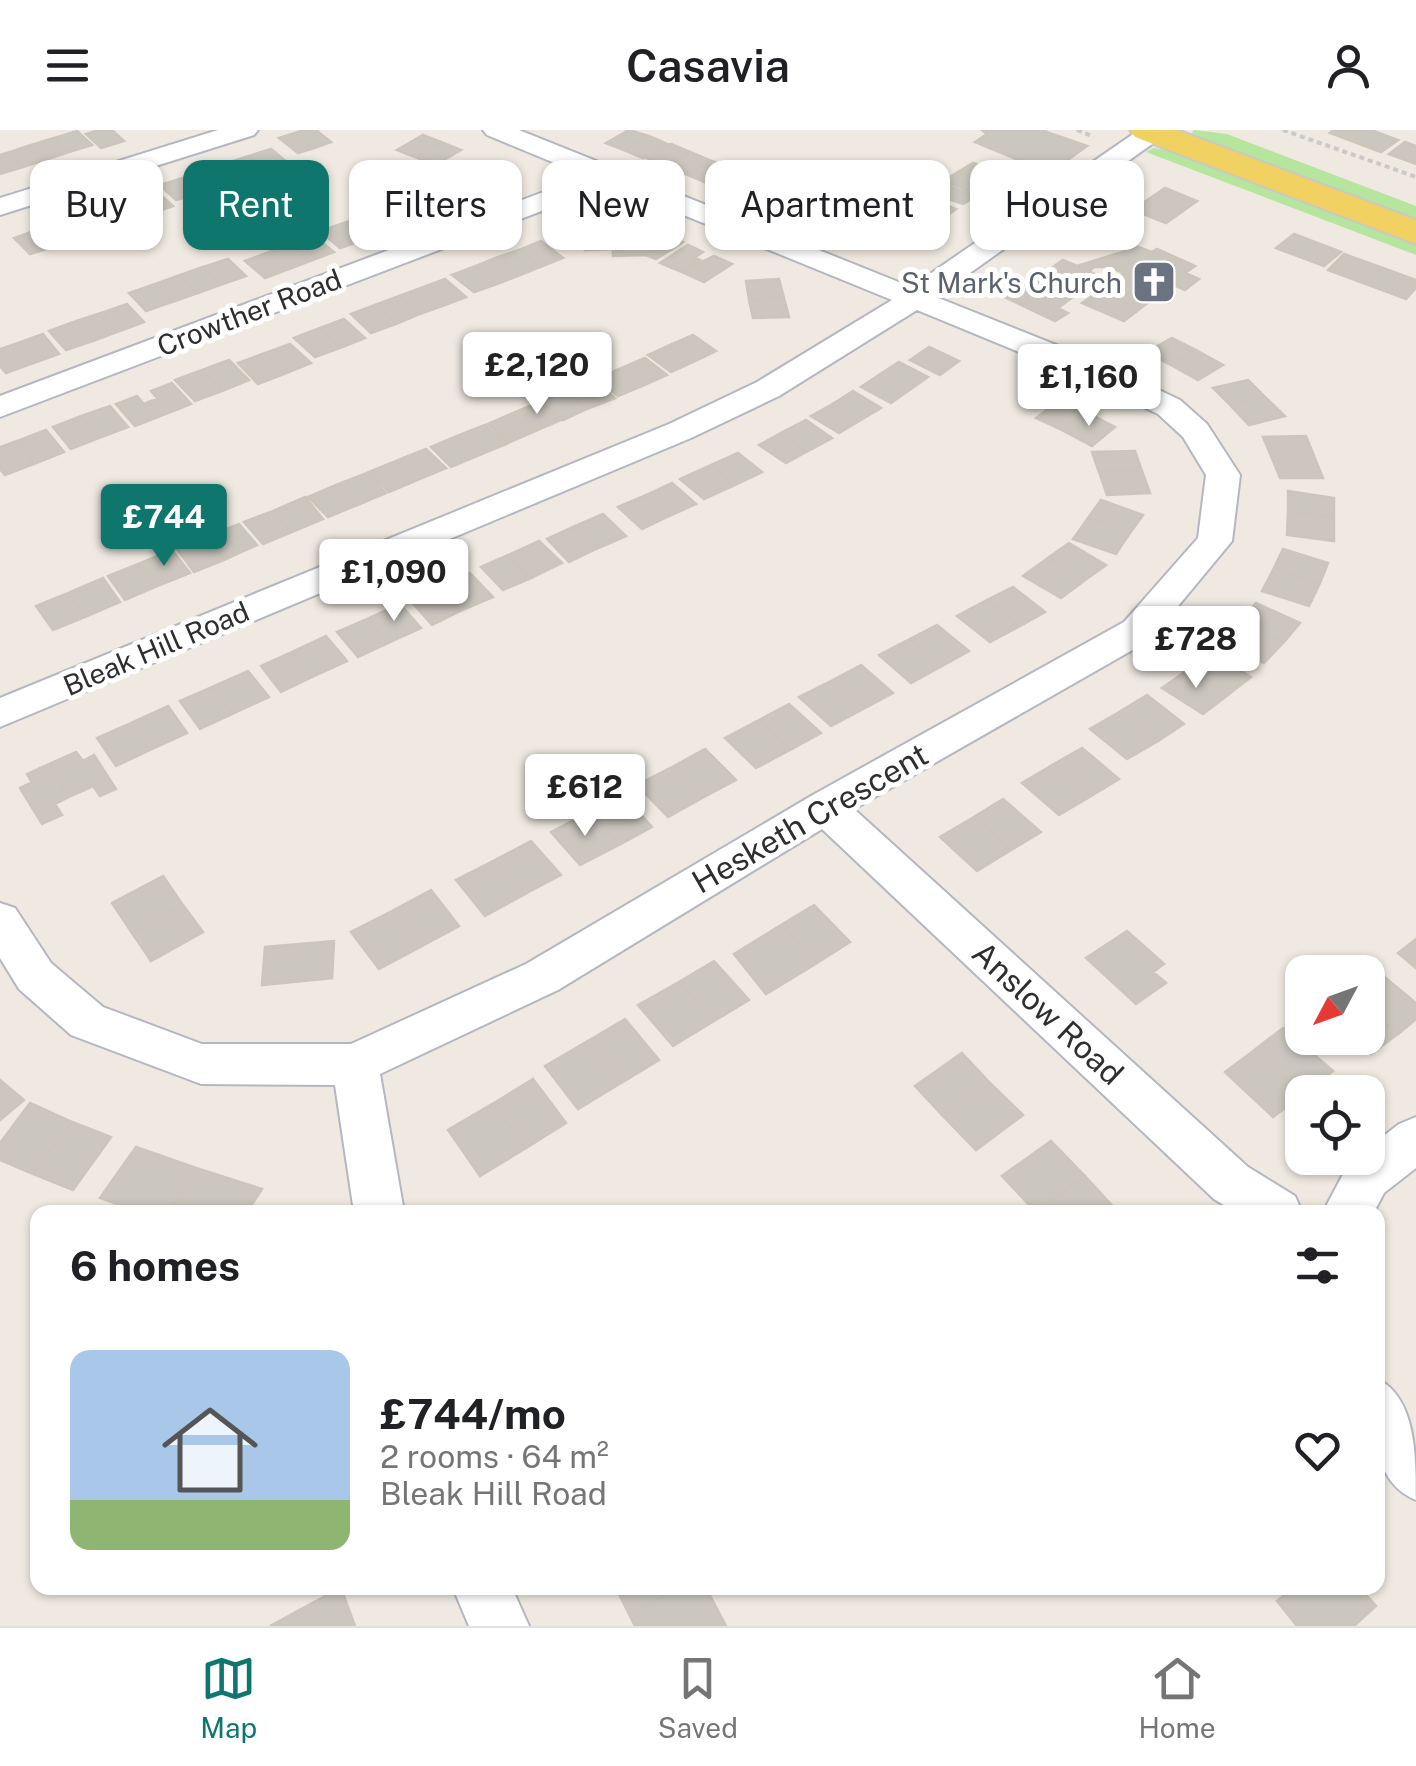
<!DOCTYPE html>
<meta charset="utf-8">
<style>
:root{--surface:#fff;--page:#f6f6f6;--text:#202124;--muted:#757577;--line:#e0e0e0;--accent:#0f766e}
body{margin:0;font-family:"Public Sans",sans-serif;background:var(--page);color:var(--text);height:100vh;display:flex;flex-direction:column;font-size:38px;white-space:nowrap}
*{box-sizing:border-box;margin:0}
p{font-size:32px;color:var(--muted)}
.icon{flex:none;width:55px;height:55px;fill:none;stroke:currentColor;stroke-width:2;stroke-linecap:round;stroke-linejoin:round}
.map{position:relative;flex:1;overflow:hidden}
.side{position:absolute;left:30px;top:1075px;width:1355px;height:390px;display:flex;flex-direction:column;background:var(--surface);border-radius:20px;box-shadow:0 2px 8px #0004}
.side>*{flex:none}
.banner{position:absolute;left:30px;top:30px;width:1358px;height:90px;display:flex;gap:20px}
.needle{width:65px;rotate:229deg}
.fabs{position:absolute;left:1285px;top:825px;display:grid;gap:20px}
.fabs a{display:grid;place-items:center;width:100px;height:100px;border-radius:20px;background:var(--surface);box-shadow:0 2px 8px #0004;font-size:50px}
.price{position:absolute;translate:-50% -85px;padding:0 22px;border-radius:10px;background:#fff;color:#222;font-size:32px;line-height:65px;filter:drop-shadow(0 2px 5px #0008)}
.price::after{content:'';position:absolute;left:50%;top:60px;width:30px;height:22px;margin-left:-15px;background:inherit;clip-path:polygon(0 0,100% 0,50% 100%)}
.price.selected{background:var(--accent);color:#fff}
ul{padding:0;list-style:none}
li{display:flex;align-items:center;gap:30px;height:250px;padding:0 40px}
li span{display:grid;place-items:center;flex:none;width:280px;height:200px;border-radius:20px;color:#555}
li>.icon{margin-inline-start:auto}
span .icon{width:120px;height:120px;fill:#fffc;stroke-width:1}
li b{font-size:42px}
h2{display:flex;justify-content:space-between;align-items:center;height:120px;padding:0 40px;font-size:42px}
.tag{padding:0 35px;border-radius:20px;background:var(--surface);box-shadow:0 2px 8px #0004;font-size:35px;line-height:90px}
.tag.selected{background:var(--accent);color:#fff}
header{display:flex;justify-content:space-between;align-items:center;height:130px;padding:0 40px;background:var(--surface);font-size:45px;font-weight:600}
.tabs{display:flex;justify-content:space-around;align-items:center;height:140px;border-top:2px solid var(--line);background:var(--surface);font-size:28px;color:var(--muted)}
.tabs a{display:grid;justify-items:center;gap:5px}
.tabs .selected{color:var(--accent)}
.map>svg:first-child{display:block}
.green{fill:#b6e59e}
.building{fill:#cbc7bf;stroke:#cbc5ba;stroke-width:2.5}
.lines{fill:none;stroke-linecap:round;stroke-linejoin:round}
.minor-casing{stroke:#b4b7c1;stroke-width:4}
.primary-casing{stroke:#c9c9c9;stroke-width:4}
.path{stroke:#c9c9c9;stroke-width:4;stroke-dasharray:5 4;stroke-linecap:butt}
.minor{fill:#fff;fill-rule:evenodd}
.primary{fill:#f2d163;fill-rule:evenodd}
.labels{text-anchor:middle;dominant-baseline:central;stroke-width:10;stroke-linejoin:round;paint-order:stroke}
.far-worship-label{font-size:28px;fill:#5b616d;stroke:#fff;text-anchor:end}
.far-street-label{font-size:28px;fill:#2e2e2e;stroke:#fff}
.street-label{font-size:32px;fill:#2e2e2e;stroke:#fff}
</style>
<header><svg class="icon" aria-label="menu" viewBox="0 0 24 24"><path d="M4 6h16M4 12h16M4 18h16"/></svg>Casavia<svg class="icon" aria-label="person" viewBox="0 0 24 24"><circle cx="12" cy="8" r="4"/><path d="M4 21q1-7 8-7t8 7"/></svg></header>
<div class="map">
<svg width="1416" height="1496" viewBox="0 0 1416 1496">
<rect width="100%" height="100%" fill="#efe9e1"/>
<!-- green -->
<path class="green" d="M1194,0L1227,4L1416,76V94L1196,10L1191,4Z
M1154,18L1171,21L1416,114V125L1146,22Z"/>
<!-- building -->
<path class="building" d="M99,0H112L124,11L101,18L86,4Z
M304,0H316L331,12L314,18L295,3Z
M629,0L649,6L624,20L606,13Z
M1041,0L1087,16L1050,43L975,12L987,4L982,0Z
M1334,0H1371L1398,10L1381,22L1330,3Z
M77,1L92,15L69,22L54,8Z
M295,3L314,18L298,23L279,8Z
M423,5L441,12L415,27L397,20Z
M649,6L667,14L643,28L624,20Z
M54,8L69,22L45,30L31,15Z
M441,12L461,20L435,35L415,27Z
M1405,12L1416,16V34L1389,24Z
M671,14L690,22L666,36L647,28Z
M31,15L45,30L23,37L10,22Z
M271,19L288,33L266,41L249,26Z
M10,22L23,37L0,44V25Z
M690,22L709,30L685,44L666,36Z
M249,26L266,41L244,48L227,33Z
M712,31L731,38L707,53L688,45Z
M227,33L244,48L223,55L206,40Z
M973,33L1007,46L995,54L958,42Z
M492,36V48L453,49L454,37Z
M731,38L751,46L727,61L707,53Z
M206,40L223,55L200,63L183,48Z
M958,42L980,50L975,53L988,58L978,65L944,51Z
M755,47L774,55L750,70L730,61Z
M183,48L200,63L176,70L160,55Z
M492,48L491,62L452,63L453,49Z
M941,53L976,67L963,74L926,62Z
M774,55L795,63L771,78L750,70Z
M1165,58L1197,71L1166,93L1133,80Z
M156,61L173,76L150,84L133,69Z
M431,62L451,78L429,86L409,70Z
M926,62L948,71L943,74L956,79L946,86L912,71Z
M801,64L821,72L798,88L777,79Z
M133,69L150,84L125,92L109,77Z
M409,70L429,86L407,94L387,78Z
M821,72L842,81L818,96L798,88Z
M109,77L125,92L103,100L87,84Z
M387,78L407,94L386,101L367,85Z
M87,84L103,100L78,108L62,92Z
M367,85L386,101L363,110L344,93Z
M913,91L919,108L887,110L881,92Z
M62,92L78,108L53,117L37,100Z
M881,92L887,110L854,111L848,94Z
M344,93L363,110L340,118L320,101Z
M638,97V110L651,111L661,104L683,112L656,129L646,125L613,126L612,98Z
M587,98H612L613,119L585,120Z
M37,100L53,117L30,124L14,108Z
M1294,104L1341,122L1324,136L1276,118Z
M314,106L334,122L310,131L291,114Z
M541,111L563,128L540,137L519,120Z
M291,114L310,131L289,139L269,122Z
M688,115L703,122L694,128L700,130L682,142L660,133Z
M1138,117L1152,122L1157,119L1195,136L1185,143L1199,149L1185,160L1172,154L1124,191L1082,173L1124,143L1109,137H1094L1089,141L1100,147L1058,178L1068,183L1055,191L998,164L1010,156L1020,160L1063,130L1077,136Z
M519,120L540,137L520,145L498,127Z
M269,122L289,139L265,148L245,131Z
M1344,124L1383,138L1366,154L1328,140Z
M714,126L732,134L704,152L682,142Z
M498,127L520,145L497,154L476,136Z
M228,129L246,146L220,155L203,137Z
M476,136L497,154L474,162L452,145Z
M203,137L220,155L198,163L180,145Z
M1383,138L1416,150V158L1406,169L1366,154Z
M180,145L198,163L172,172L155,154Z
M445,149L466,167L442,176L421,158Z
M779,149L784,168L749,170L746,151Z
M155,154L172,172L146,181L129,163Z
M421,158L442,176L420,184L399,166Z
M399,166L420,184L396,194L375,175Z
M784,168L789,187L753,188L749,170Z
M127,174L144,192L117,202L101,183Z
M375,175L396,194L371,203L351,184Z
M101,183L117,202L93,211L76,191Z
M344,189L365,208L340,218L320,198Z
M76,191L93,211L66,220L49,201Z
M320,198L340,218L315,227L294,208Z
M43,204L59,224L31,234L15,214Z
M693,205L716,221L693,232L670,215Z
M1172,208L1196,220L1171,235L1147,222Z
M15,214L31,234L6,243L0,236V219Z
M290,214L311,233L284,244L265,223Z
M670,215L693,232L671,242L648,225Z
M929,217L959,231L940,245L910,230Z
M1196,220L1223,235L1198,250L1171,235Z
M265,223L284,244L258,254L238,233Z
M645,228L667,245L642,256L619,239Z
M229,230L249,250L222,261L202,240Z
M899,232L928,247L908,261L879,245Z
M619,239L642,256L618,266L597,249Z
M202,240L222,261L195,271L175,250Z
M879,245L908,261L891,273L861,257Z
M594,250L615,268L587,279L566,261Z
M1248,250L1265,267L1230,275L1213,258Z
M172,253L191,274L163,285L151,271L158,269L151,261Z
M566,261L587,279L563,290L542,271Z
M853,261L881,278L859,291L831,275Z
M137,266L144,274L151,271L163,285L135,296L116,274Z
M1265,267L1285,286L1249,295L1230,275Z
M1060,270L1086,282L1062,300L1036,288Z
M540,272L561,290L533,302L513,283Z
M831,275L859,291L839,303L811,286Z
M110,276L128,297L99,308L81,286Z
M1086,282L1115,297L1092,316L1062,300Z
M513,283L533,302L508,313L488,294Z
M81,286L99,308L71,319L53,297Z
M806,290L832,308L808,321L781,303Z
M485,295L506,314L477,326L457,306Z
M46,300L64,322L34,334L17,311Z
M781,303L808,321L786,333L759,315Z
M457,306L477,326L451,337L431,317Z
M1306,306L1314,326H1271L1263,307Z
M17,311L34,334L5,345L0,339V317Z
M426,319L446,338L415,351L396,331Z
M1135,321L1142,341L1099,342L1092,322Z
M738,323L762,342L735,355L711,335Z
M1271,326H1314L1323,348H1280Z
M396,331L415,351L389,362L369,342Z
M711,335L735,355L704,369L680,349Z
M1142,341L1150,363L1107,365L1099,342Z
M367,343L386,363L355,376L336,355Z
M672,353L696,374L667,387L644,366Z
M336,355L355,376L328,387L308,367Z
M1288,361L1334,368V388L1288,381Z
M644,366L667,387L642,399L618,377Z
M305,367L323,389L292,402L273,381Z
M1101,370L1143,385L1130,403L1088,388Z
M273,381L292,402L263,414L244,392Z
M1288,381L1334,388V411L1287,405Z
M603,384L626,406L596,419L573,397Z
M1088,388L1130,403L1116,424L1073,409Z
M239,394L257,415L224,430L206,407Z
M573,397L596,419L569,432L547,409Z
M206,407L224,430L194,442L177,419Z
M539,411L562,433L531,448L508,425Z
M1069,413L1106,435L1085,450L1048,428Z
M1283,419L1328,433L1320,453L1274,438Z
M172,420L190,443L155,457L138,434Z
M508,425L531,448L503,460L481,437Z
M1048,428L1085,450L1061,468L1023,446Z
M138,434L155,457L125,470L108,446Z
M1274,438L1320,453L1309,476L1262,461Z
M470,443L493,467L460,481L439,458Z
M103,448L120,472L85,487L68,463Z
M1013,457L1045,482L1020,496L987,470Z
M439,458L460,481L432,495L410,470Z
M68,463L85,487L53,500L36,476Z
M987,470L1020,496L990,512L957,486Z
M1256,473L1300,493L1284,512L1240,491Z
M400,474L421,498L388,513L367,489Z
M367,489L388,513L358,527L337,502Z
M1240,491L1284,512L1264,533L1220,512Z
M937,495L969,521L942,536L910,509Z
M326,506L347,531L312,547L292,522Z
M910,509L942,536L911,553L879,525Z
M292,522L312,547L281,562L261,536Z
M1211,522L1251,547L1229,564L1189,539Z
M861,535L893,563L865,578L833,550Z
M1189,539L1229,564L1203,584L1162,558Z
M248,541L269,567L232,584L212,557Z
M833,550L865,578L831,596L799,567Z
M212,557L232,584L200,599L180,571Z
M1147,565L1184,594L1158,611L1121,581Z
M789,574L821,603L790,620L759,590Z
M168,576L187,603L150,620L131,593Z
M1121,581L1158,611L1127,629L1090,599Z
M759,590L790,620L756,638L725,608Z
M131,593L150,620L116,636L97,608Z
M1082,618L1119,649L1091,666L1054,634Z
M705,619L736,650L704,667L674,636Z
M76,622L83,631L94,625L116,659L100,666L93,656L69,667L49,634Z
M49,634L69,667L55,674L62,685L42,694L20,658L32,652L27,644Z
M1054,634L1091,666L1059,685L1022,653Z
M674,636L704,667L668,687L637,655Z
M622,664L652,697L619,715L589,682Z
M1003,669L1041,702L1011,720L974,687Z
M589,682L619,715L580,735L551,702Z
M974,687L1011,720L977,741L940,707Z
M531,711L561,745L525,764L497,729Z
M497,729L525,764L485,786L456,750Z
M163,746L183,775L132,803L112,773Z
M431,760L459,796L422,816L394,780Z
M183,775L203,802L151,831L132,803Z
M814,775L850,812L817,833L781,795Z
M394,780L422,816L379,839L351,802Z
M781,795L817,833L766,864L734,824Z
M1127,801L1164,834L1153,842L1166,853L1136,874L1086,828Z
M1416,809V838L1398,823Z
M334,811L332,848L262,855L265,817Z
M714,831L749,870L714,891L679,852Z
M1376,840L1416,873V889L1398,904L1368,878V847Z
M679,852L714,891L673,916L638,875Z
M1368,878L1398,904L1371,924L1351,908H1368Z
M625,889L659,930L621,953L588,911Z
M1283,898L1333,941L1302,965L1253,921Z
M588,911L621,953L578,979L545,936Z
M1253,921L1302,965L1273,987L1225,942Z
M962,923L990,953L943,986L915,956Z
M533,949L566,993L526,1018L494,973Z
M0,950L24,970L0,990Z
M990,953L1023,985L976,1020L943,986Z
M30,973L72,992L33,1044L0,1030V1013Z
M494,973L526,1018L480,1046L448,1000Z
M72,992L111,1007L73,1060L33,1044Z
M1051,1011L1085,1046L1036,1082L1002,1046Z
M136,1017L196,1038L169,1082H139L100,1068Z
M196,1038L262,1059L247,1082H169Z
M1085,1046L1118,1082H1036Z
M341,1458L355,1496H270L340,1458Z
M616,1458H677L630,1486Z
M677,1458H706L726,1496H635L630,1486Z
M1293,1458H1360L1376,1476L1354,1496H1297L1277,1471Z"/>
<g class="lines">
<defs>
<path id="minor" d="M218,0H258L254,5L0,85V68Z
M483,0H519L911,157L1139,0H1164L1162,7L936,167L1109,236L1180,270L1207,294L1240,345L1232,411L1150,510L854,679L1248,1037L1295,1066L1302,1082H1235L1214,1069L822,699L558,860L380,944L404,1082H354L335,955L201,954L71,905L19,859L0,828V773L15,778L51,833L103,877L202,914H351L526,834L811,666L1124,492L1198,408L1206,345L1183,307L1158,284L1087,250L917,180L779,266L691,308L0,597V568L669,294L757,252L892,170L610,55L0,287V266L586,46L487,5Z
M1416,987V1038L1384,1063L1374,1082H1323L1350,1031L1368,1028V1018L1399,994Z
M1378,1249C1416,1269 1416,1325 1416,1370C1368,1350 1375,1293 1378,1249Z
M453,1458H512L529,1496H469Z"/>
<path id="primary" d="M1130,0H1177L1416,90V114L1135,7Z"/>
</defs>
<!-- minor casing -->
<use href="#minor" class="minor-casing"/>
<!-- primary casing -->
<use href="#primary" class="primary-casing"/>
<!-- path -->
<path class="path" d="M1077,0L1094,7
M1283,0L1416,47"/>
<!-- minor -->
<use href="#minor" class="minor"/>
<!-- primary -->
<use href="#primary" class="primary"/>
</g>
<!-- icons -->
<defs>
<symbol id="church-square" viewBox="-11 -11 22 22"><rect x="-9" y="-9" width="18" height="18" rx="4" fill="#6b7280" stroke="#fff"/><path d="M-1.2-6h2.4v3.5h3.3v2.4h-3.3V6h-2.4V-.1h-3.3v-2.4h3.3Z" fill="#fff"/></symbol>
</defs>
<g fill-rule="evenodd">
<use href="#church-square" x="1129" y="127" width="50" height="50"/>
</g>
<g class="labels">
<!-- far-worship labels -->
<g class="far-worship-label">
<text x="1122" y="152">St Mark's Church</text>
</g>
<!-- far-street labels -->
<g class="far-street-label">
<text transform="translate(249 182) rotate(-21)">Crowther Road</text>
<text transform="translate(156 518) rotate(-23)">Bleak Hill Road</text>
</g>
<!-- street labels -->
<g class="street-label">
<text transform="translate(810 688) rotate(-30)">Hesketh Crescent</text>
<text transform="translate(1048 883) rotate(43)">Anslow Road</text>
</g>
</g>
</svg>
<div class="fabs">
<a><svg class="needle" viewBox="-14 -14 28 28"><path d="M0-13l5 13h-10z" fill="#e53935"/><path d="M0 13l5-13h-10z" fill="#757577"/></svg></a>
<a><svg class="icon" aria-label="locate" viewBox="0 0 24 24"><circle cx="12" cy="12" r="6"/><path d="M12 2v4M12 18v4M2 12h4M18 12h4"/></svg></a>
</div>
<b class="price" style="left:537px;top:287px">£2,120</b>
<b class="price" style="left:1089px;top:299px">£1,160</b>
<b class="price selected" style="left:164px;top:439px">£744</b>
<b class="price" style="left:394px;top:494px">£1,090</b>
<b class="price" style="left:1196px;top:561px">£728</b>
<b class="price" style="left:585px;top:709px">£612</b>
<div class="banner">
<a class="tag">Buy</a>
<a class="tag selected">Rent</a>
<a class="tag">Filters</a>
<a class="tag">New</a>
<a class="tag">Apartment</a>
<a class="tag">House</a>
</div>
<section class="side">
<h2>6 homes<svg class="icon" aria-label="filters" viewBox="0 0 24 24"><path d="M4 7h16M4 17h16"/><circle cx="9" cy="7" r="2"/><circle cx="15" cy="17" r="2"/></svg></h2>
<ul>
<li><span style="background:linear-gradient(#a9c7e8 75%,#8fb573 0)"><svg class="icon" aria-label="home" viewBox="0 0 24 24"><path d="M3 11l9-7 9 7M6 9v11h12V9"/></svg></span><div><b>£744/mo</b><p>2 rooms · 64 m²</p><p>Bleak Hill Road</p></div><svg class="icon" aria-label="heart" viewBox="0 0 24 24"><path d="M12 20l-8-8c-3-5 5-10 8-4 3-6 11-1 8 4z"/></svg></li>
</ul>
</section>
</div>
<nav class="tabs">
<a class="selected"><svg class="icon" aria-label="map" viewBox="0 0 24 24"><path d="M3 6l6-2 6 2 6-2v14l-6 2-6-2-6 2zM9 4v14M15 6v14"/></svg>Map</a>
<a><svg class="icon" aria-label="saved" viewBox="0 0 24 24"><path d="M7 4h10v16l-5-4-5 4z"/></svg>Saved</a>
<a><svg class="icon" aria-label="home" viewBox="0 0 24 24"><path d="M3 11l9-7 9 7M6 9v11h12V9"/></svg>Home</a>
</nav>
